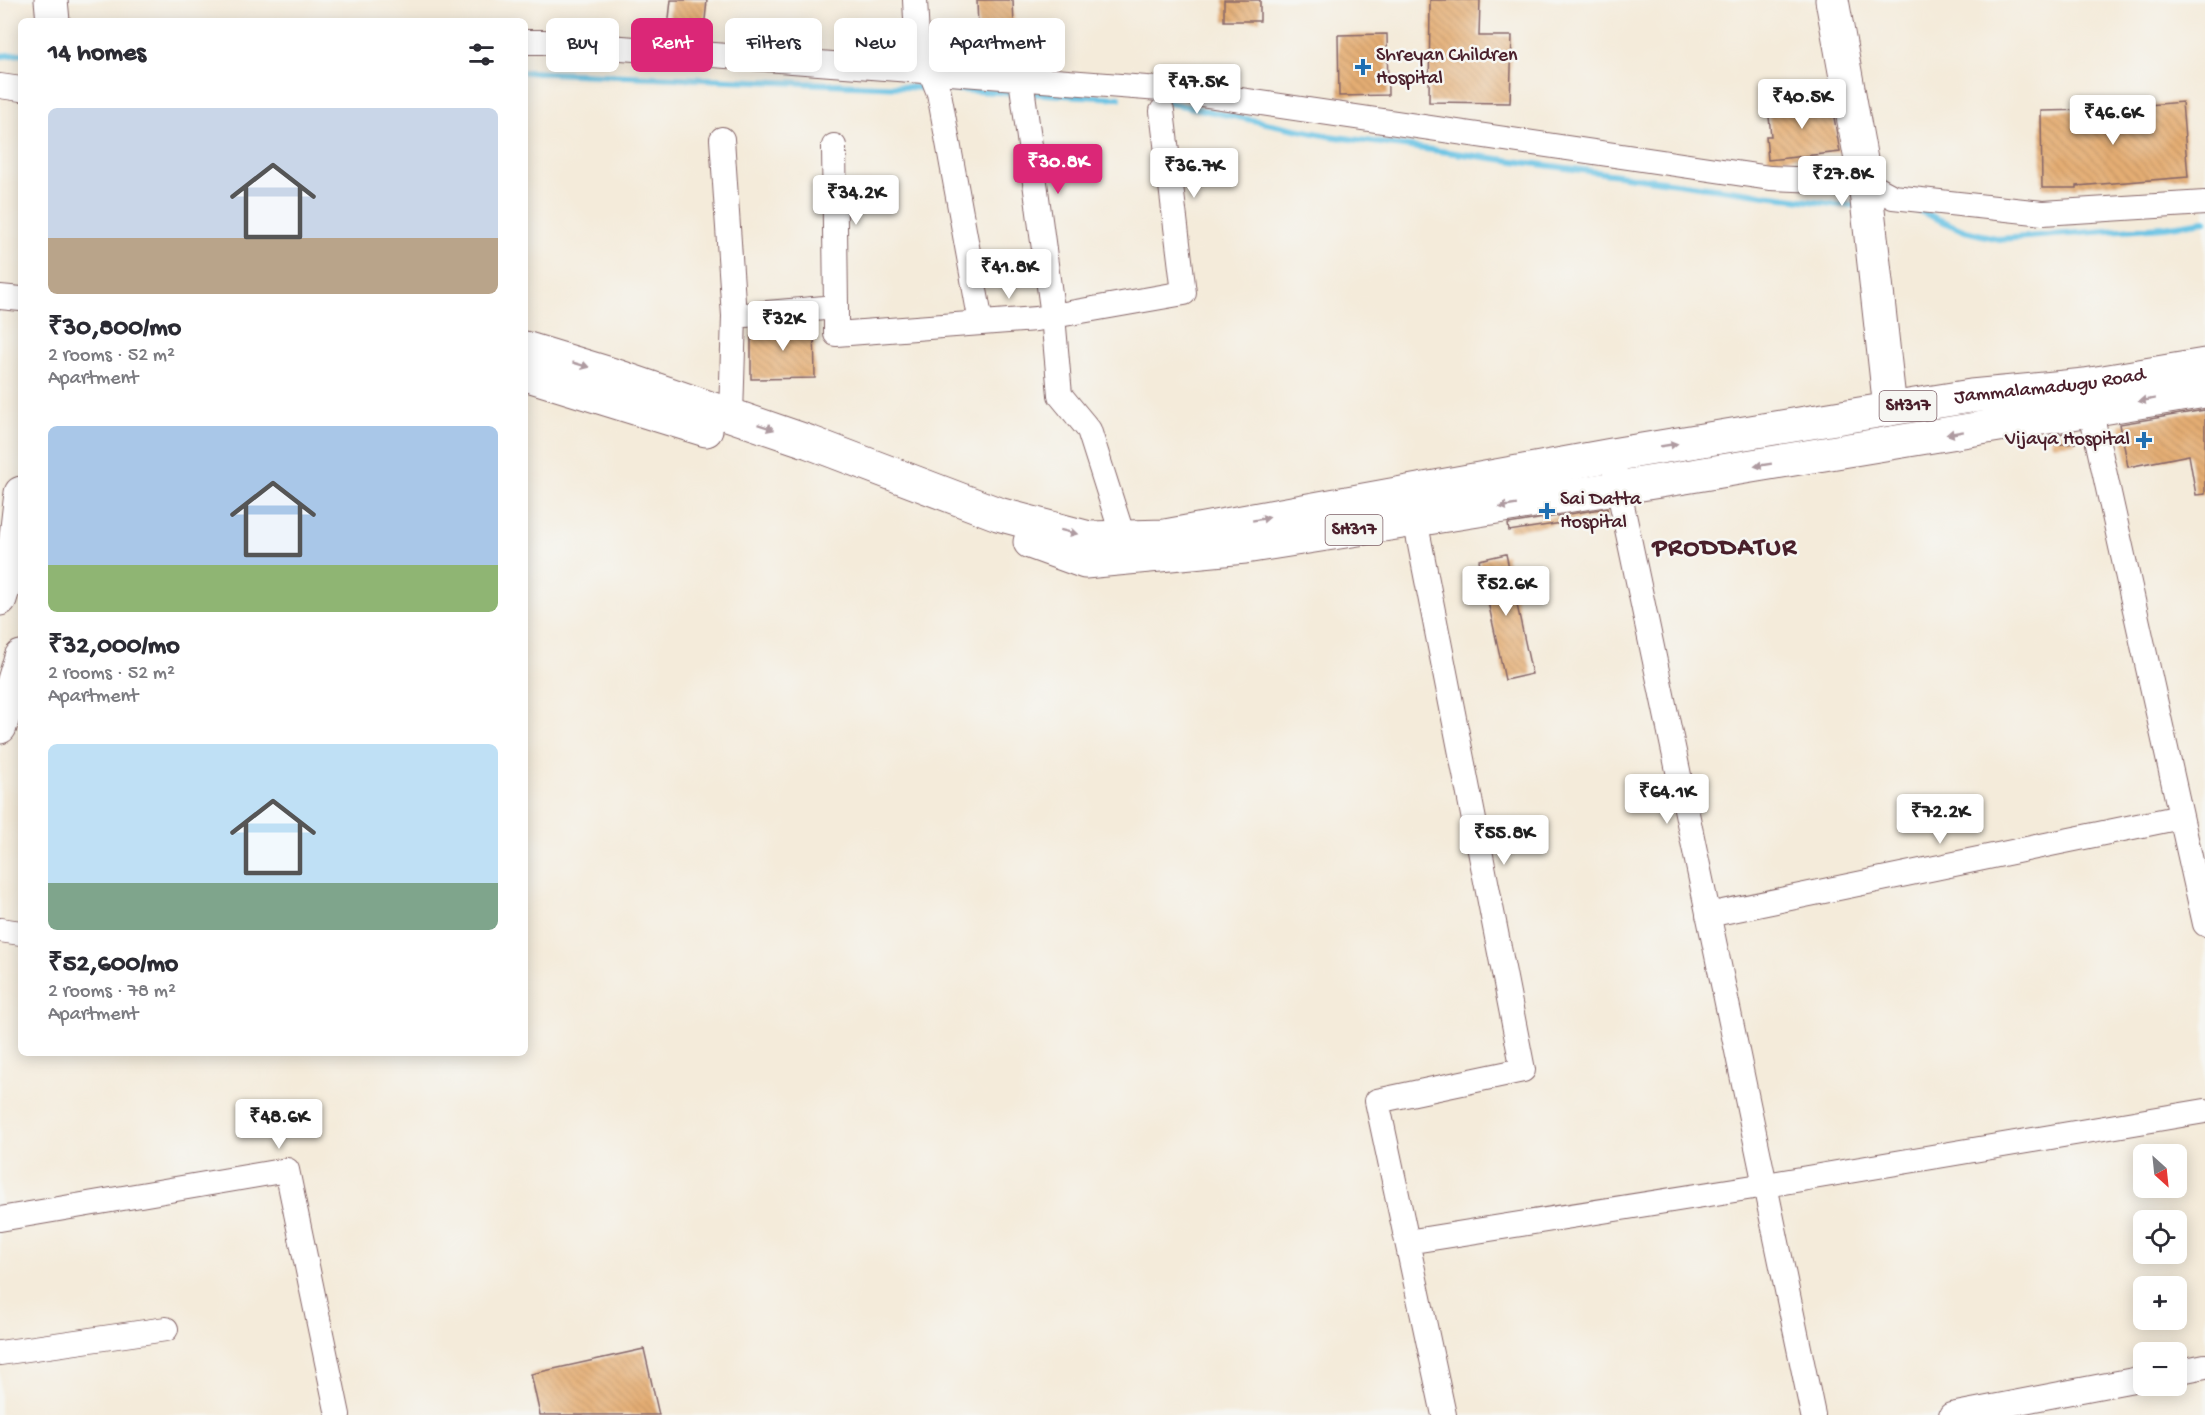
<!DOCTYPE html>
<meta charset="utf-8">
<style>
:root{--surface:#fff;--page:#f2f2f3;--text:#2b2b33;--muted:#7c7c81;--accent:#db2777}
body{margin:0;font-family:"Gochi Hand",sans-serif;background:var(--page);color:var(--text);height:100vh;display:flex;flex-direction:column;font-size:22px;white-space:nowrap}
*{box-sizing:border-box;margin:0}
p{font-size:20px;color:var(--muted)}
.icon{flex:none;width:33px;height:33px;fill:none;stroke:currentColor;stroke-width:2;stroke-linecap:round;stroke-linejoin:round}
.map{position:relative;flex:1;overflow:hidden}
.drawer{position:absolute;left:18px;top:18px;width:510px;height:1038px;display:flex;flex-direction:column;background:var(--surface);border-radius:9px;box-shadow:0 3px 15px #0003}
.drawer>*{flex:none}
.hud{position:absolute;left:546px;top:18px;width:570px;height:54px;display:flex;gap:12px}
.needle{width:39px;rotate:153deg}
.fabs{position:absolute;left:2133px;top:1144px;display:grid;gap:12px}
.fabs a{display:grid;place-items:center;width:54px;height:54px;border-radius:9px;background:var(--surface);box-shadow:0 3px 15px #0003;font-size:30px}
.price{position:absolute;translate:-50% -51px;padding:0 14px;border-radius:6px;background:#fff;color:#222;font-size:20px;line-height:39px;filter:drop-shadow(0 2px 3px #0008)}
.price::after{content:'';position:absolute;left:50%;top:36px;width:18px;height:14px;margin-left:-9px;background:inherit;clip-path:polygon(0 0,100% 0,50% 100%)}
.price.on{background:var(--accent);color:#fff}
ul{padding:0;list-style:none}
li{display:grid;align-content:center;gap:12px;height:318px;padding:0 30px}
li span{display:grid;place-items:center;height:186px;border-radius:9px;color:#555}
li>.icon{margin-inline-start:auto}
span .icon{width:108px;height:108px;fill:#fffc;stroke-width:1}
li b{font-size:26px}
h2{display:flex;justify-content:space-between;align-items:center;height:72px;padding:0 30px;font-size:26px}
.pill{padding:0 21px;border-radius:9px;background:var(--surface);box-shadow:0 3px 15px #0003;font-size:21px;line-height:54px}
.pill.on{background:var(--accent);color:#fff}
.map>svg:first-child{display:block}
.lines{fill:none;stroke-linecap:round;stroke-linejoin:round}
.stream{stroke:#66c2e4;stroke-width:6}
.building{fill:url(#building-back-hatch)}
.street-casing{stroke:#866668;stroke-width:26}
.secondary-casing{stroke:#866668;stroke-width:35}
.primary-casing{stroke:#866668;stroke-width:35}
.street{stroke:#fff;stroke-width:24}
.secondary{stroke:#fff;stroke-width:33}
.primary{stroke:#fff;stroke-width:33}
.oneway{fill:#ae9aa0}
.poi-dot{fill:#1f6fb2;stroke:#f6f6f2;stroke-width:2}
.labels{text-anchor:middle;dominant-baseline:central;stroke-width:5;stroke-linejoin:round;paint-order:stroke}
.shield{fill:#f6f6f2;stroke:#7e6067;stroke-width:1.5}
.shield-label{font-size:18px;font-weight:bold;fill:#4a1f2b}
.poi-label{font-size:20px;fill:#4a1f2b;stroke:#f6f6f2;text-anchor:start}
.street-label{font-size:20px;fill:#4a1f2b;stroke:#f6f6f2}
.district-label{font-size:26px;font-weight:bold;letter-spacing:1.5px;fill:#4a1f2b;stroke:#f6f6f2}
</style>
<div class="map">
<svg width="2205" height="1415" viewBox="0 0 2205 1415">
<defs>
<pattern id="building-back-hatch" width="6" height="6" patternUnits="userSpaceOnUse" patternTransform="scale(1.5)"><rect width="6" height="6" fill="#e4ad73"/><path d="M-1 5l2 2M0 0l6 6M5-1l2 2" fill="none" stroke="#c59464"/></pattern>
</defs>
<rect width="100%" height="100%" fill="#f6f6f2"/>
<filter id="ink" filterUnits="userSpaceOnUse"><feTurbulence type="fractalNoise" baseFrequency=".0167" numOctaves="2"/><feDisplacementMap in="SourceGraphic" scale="12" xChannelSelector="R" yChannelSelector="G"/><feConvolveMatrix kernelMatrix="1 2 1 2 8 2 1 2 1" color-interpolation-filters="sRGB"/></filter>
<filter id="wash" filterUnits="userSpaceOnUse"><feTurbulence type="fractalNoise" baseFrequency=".008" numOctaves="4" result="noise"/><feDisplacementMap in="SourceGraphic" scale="24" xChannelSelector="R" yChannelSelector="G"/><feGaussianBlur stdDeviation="1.35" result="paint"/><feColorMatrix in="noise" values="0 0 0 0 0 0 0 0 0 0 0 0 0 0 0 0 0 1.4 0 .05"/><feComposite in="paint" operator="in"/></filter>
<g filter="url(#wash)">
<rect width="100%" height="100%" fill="#f4ebda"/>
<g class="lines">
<!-- stream -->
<path class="stream" d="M0,56L21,54
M525,72L930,88
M943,89L1017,93
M1027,93L1119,98
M1165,102L1329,136L1839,205H1857
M1915,209L1965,231L1999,239L2164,227L2205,221"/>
</g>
<g id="blocks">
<!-- building -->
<path class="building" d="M671,0H707L703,40L667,37Z
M977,0H1013L1014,27L978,29Z
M1224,0H1260V21H1224Z
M1430,0H1480L1479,36H1512L1510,103L1429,102Z
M1387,34L1388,95L1339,96L1338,35Z
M1831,100L1840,152L1768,160L1766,136H1771L1768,107Z
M2182,102L2188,177L2077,186V188H2042L2041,111L2091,110Z
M790,325H814L815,378L751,379V329Z
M2205,410V494L2196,495L2189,455L2128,467L2120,424Z
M2074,432L2075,443L2052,445L2051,435Z
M1607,508L1608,516L1509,531L1508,524Z
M1506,554L1532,674L1505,680L1479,560Z
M644,1349L659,1415H540L531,1374Z"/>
</g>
</g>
<g filter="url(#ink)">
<use href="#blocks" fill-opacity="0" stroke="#866668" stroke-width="1.5"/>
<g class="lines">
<defs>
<path id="street" d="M915,0L917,38L939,93L981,323
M525,42H543L1173,90L1770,178L1865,182L1893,197L2043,213L2205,203
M1021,79L1053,316L1060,395L1089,430L1123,537
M0,86L21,89
M722,139L734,316
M834,146L836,307
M0,297L21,299
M2087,394L2205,924
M731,415L734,316L836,307V334L1036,319L1184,293L1162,111
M1615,472C1680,787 1749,1100 1813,1415
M1412,504L1523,1070L1377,1101L1444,1415
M1708,915L2181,817
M0,930L21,933
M0,1219L287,1170L338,1415
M1407,1242L1766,1185L2205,1111
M0,1353L166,1329
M2176,1372L2205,1366
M1951,1415L2144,1378"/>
<path id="secondary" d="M1832,0L1865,182L1890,409"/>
<g id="primary">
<path d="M51,0L53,21"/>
<path id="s1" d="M525,348L620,377L809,442L998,514L1089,538L1165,536L1612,455L1890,409L1971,396L2085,385L2205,365"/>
<path d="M525,374L706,430"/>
<path d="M1030,542L1085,562L1245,547L1685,477L2205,391"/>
<path d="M0,599L14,554L21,493"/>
<path d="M0,727L21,657"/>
</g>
</defs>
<!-- street casing -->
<use href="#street" class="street-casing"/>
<!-- secondary casing -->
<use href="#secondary" class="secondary-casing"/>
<!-- primary casing -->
<use href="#primary" class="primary-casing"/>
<!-- street -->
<use href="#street" class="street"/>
<!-- secondary -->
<use href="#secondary" class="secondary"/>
<!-- primary -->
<use href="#primary" class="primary"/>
</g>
<!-- one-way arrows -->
<defs><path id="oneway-solid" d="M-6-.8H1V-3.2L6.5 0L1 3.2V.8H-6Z" transform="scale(1.5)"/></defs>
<g class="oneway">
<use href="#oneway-solid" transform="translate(581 365) rotate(17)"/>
<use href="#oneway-solid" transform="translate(2147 400) rotate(170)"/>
<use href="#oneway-solid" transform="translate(766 427) rotate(19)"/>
<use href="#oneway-solid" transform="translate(1955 433) rotate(170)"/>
<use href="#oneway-solid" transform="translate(1669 445) rotate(-9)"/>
<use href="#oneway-solid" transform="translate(1763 465) rotate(171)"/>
<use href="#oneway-solid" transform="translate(1508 506) rotate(171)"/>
<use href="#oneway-solid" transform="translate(1261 519) rotate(-10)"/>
<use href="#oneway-solid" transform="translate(1069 532) rotate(14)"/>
</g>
</g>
<!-- markers -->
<g class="poi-dot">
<path d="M1360 58h6v6h6v6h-6v6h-6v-6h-6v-6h6z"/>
<path d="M2141 431h6v6h6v6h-6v6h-6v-6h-6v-6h6z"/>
<path d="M1544 502h6v6h6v6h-6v6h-6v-6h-6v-6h6z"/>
</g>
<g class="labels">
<!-- shield labels -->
<g class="shield">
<rect x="1879.5" y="391" width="57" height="30" rx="4.5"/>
<rect x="1325.5" y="515" width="57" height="30" rx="4.5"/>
</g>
<g class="shield-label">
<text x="1908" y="406">SH317</text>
<text x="1354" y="530">SH317</text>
</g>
<!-- poi labels -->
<g class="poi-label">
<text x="1376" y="56">Shreyan Children<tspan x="1376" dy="23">Hospital</tspan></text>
<text x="2130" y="440" text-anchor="end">Vijaya Hospital</text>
<text x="1560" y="500">Sai Datta<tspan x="1560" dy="23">Hospital</tspan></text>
</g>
<!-- street labels -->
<g class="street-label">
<text stroke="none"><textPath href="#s1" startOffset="1569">Jammalamadugu Road</textPath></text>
</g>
<!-- district labels -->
<g class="district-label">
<text x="1725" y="549">PRODDATUR</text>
</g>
</g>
</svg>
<div class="fabs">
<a><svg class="needle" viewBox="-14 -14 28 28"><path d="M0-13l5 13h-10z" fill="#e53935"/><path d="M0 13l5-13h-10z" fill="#7c7c81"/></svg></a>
<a><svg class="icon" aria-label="locate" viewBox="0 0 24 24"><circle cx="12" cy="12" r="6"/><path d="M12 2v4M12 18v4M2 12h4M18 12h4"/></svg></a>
<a>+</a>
<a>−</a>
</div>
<b class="price" style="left:1197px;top:115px">₹47.5K</b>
<b class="price" style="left:1802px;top:130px">₹40.5K</b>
<b class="price" style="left:2113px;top:146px">₹46.6K</b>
<b class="price on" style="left:1058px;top:195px">₹30.8K</b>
<b class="price" style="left:1194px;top:199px">₹36.7K</b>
<b class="price" style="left:1842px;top:207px">₹27.8K</b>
<b class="price" style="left:856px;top:226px">₹34.2K</b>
<b class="price" style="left:1009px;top:300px">₹41.8K</b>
<b class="price" style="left:783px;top:352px">₹32K</b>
<b class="price" style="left:1506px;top:617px">₹52.6K</b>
<b class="price" style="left:1667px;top:825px">₹64.1K</b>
<b class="price" style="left:1940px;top:845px">₹72.2K</b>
<b class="price" style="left:1504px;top:866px">₹55.8K</b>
<b class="price" style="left:279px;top:1150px">₹48.6K</b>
<div class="hud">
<a class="pill">Buy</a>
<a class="pill on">Rent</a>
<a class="pill">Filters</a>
<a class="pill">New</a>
<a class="pill">Apartment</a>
</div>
<section class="drawer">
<h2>14 homes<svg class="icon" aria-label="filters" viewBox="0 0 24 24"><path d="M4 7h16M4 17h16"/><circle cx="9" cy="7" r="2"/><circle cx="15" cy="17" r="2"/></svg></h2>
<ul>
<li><span style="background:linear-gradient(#c9d6e8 70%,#b9a48a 0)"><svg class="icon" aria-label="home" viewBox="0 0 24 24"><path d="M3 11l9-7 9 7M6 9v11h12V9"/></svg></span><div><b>₹30,800/mo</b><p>2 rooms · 52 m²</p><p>Apartment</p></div></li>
<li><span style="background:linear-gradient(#a9c7e8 75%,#8fb573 0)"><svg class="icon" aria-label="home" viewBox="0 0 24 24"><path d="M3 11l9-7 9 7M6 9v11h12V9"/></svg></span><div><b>₹32,000/mo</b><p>2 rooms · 52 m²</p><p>Apartment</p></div></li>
<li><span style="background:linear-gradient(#bfe0f5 75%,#7fa58c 0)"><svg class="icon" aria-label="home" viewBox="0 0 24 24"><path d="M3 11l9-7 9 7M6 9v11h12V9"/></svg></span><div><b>₹52,600/mo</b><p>2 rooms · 78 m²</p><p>Apartment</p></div></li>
</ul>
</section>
</div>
